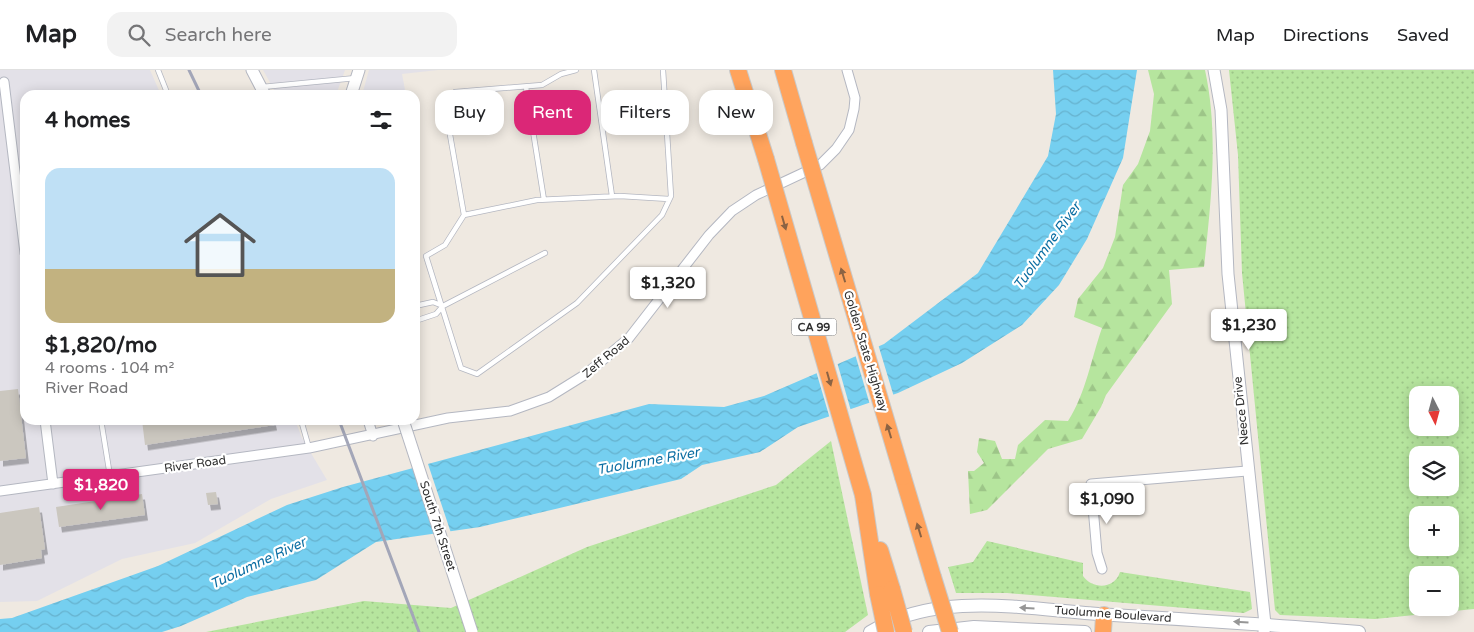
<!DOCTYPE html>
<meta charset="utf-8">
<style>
:root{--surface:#fff;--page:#f2f2f2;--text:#202124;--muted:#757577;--line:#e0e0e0;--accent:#db2777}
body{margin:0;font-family:"Varela Round",sans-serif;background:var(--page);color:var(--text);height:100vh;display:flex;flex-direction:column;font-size:19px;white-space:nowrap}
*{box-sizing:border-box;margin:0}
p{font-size:16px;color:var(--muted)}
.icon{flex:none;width:28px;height:28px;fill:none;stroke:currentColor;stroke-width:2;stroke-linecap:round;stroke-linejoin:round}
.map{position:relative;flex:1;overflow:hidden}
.sheet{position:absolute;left:20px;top:20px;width:400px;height:335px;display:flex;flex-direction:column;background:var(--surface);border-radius:15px;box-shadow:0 2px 12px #0003}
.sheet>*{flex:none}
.guide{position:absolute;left:435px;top:20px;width:475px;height:45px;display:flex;gap:10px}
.needle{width:32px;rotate:174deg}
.fabs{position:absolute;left:1409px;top:316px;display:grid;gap:10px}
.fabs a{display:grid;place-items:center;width:50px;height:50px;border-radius:10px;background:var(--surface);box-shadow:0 2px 12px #0003;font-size:25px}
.price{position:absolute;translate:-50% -42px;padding:0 11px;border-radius:5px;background:#fff;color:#222;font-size:16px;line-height:32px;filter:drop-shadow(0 1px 2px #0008)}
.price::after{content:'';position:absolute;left:50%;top:30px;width:15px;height:11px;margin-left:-8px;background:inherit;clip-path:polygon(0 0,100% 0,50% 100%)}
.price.selected{background:var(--accent);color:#fff}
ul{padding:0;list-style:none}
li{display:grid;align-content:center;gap:10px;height:265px;padding:0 25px}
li+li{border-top:1px solid var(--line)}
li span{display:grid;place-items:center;height:155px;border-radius:15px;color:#555}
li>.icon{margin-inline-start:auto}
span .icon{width:90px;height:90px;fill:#fffc;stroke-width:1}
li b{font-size:21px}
h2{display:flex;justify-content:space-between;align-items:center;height:60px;padding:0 25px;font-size:21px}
.tag{padding:0 18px;border-radius:15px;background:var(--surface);box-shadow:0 2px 12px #0003;font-size:18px;line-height:45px}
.tag.selected{background:var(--accent);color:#fff}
header{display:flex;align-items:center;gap:30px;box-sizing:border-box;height:70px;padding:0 25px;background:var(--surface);border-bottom:1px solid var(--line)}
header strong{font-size:24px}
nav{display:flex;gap:28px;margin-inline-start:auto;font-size:18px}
.search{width:350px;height:45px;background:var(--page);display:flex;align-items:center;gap:12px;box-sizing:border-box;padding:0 18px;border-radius:15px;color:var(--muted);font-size:19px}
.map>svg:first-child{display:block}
.industrial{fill:#e3e1e8}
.grass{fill:url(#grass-dots);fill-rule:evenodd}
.forest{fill:url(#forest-firs)}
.water{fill:url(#water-waves)}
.pier{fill:#efe9e1}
.building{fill:#cbc7bf;filter:url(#shadow)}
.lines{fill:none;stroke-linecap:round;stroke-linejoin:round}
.service-casing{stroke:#b4b7c1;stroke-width:6}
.minor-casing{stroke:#b4b7c1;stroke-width:11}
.tertiary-casing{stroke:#b4b7c1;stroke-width:13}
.secondary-casing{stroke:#b4b7c1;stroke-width:14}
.motorway-casing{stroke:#c9c9c9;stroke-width:18}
.service{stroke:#fff;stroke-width:4.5}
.minor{stroke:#fff;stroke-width:9}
.tertiary{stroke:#fff;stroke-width:11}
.secondary{stroke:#fff;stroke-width:12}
.motorway{stroke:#ffa35c;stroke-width:16}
.rail{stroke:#a3a6b8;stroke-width:3}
.tertiary-bridge-casing{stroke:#b4b7c1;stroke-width:13;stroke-linecap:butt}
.motorway-bridge-casing{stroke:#c9c9c9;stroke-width:18;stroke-linecap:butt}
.tertiary-bridge{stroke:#fff;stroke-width:11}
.motorway-bridge{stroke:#ffa35c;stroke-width:16}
.oneway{fill:#8c6343}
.oneway2{fill:#969696}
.labels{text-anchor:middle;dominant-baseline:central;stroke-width:4.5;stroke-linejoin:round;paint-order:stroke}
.shield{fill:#fff;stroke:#6d6d6d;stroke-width:1}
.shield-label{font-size:11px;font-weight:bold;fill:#2e2e2e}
.street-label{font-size:12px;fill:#2e2e2e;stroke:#fff}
.water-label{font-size:14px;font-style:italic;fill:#0d6fa3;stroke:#fff}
</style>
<header>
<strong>Map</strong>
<div class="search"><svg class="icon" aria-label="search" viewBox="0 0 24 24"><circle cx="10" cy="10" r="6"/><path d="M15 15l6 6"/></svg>Search here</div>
<nav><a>Map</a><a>Directions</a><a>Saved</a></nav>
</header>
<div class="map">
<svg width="1474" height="562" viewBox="0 0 1474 562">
<defs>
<pattern id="grass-dots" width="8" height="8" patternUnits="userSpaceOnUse" patternTransform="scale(1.25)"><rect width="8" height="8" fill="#b6e59e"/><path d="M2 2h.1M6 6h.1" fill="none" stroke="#9dc588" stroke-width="1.8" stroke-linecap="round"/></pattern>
<pattern id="forest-firs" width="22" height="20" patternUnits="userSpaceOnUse" patternTransform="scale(1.25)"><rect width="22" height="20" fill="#b6e59e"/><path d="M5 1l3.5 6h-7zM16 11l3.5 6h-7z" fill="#9dc588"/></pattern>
<pattern id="water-waves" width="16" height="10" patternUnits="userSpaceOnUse" patternTransform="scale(1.25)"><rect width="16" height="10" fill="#75cff0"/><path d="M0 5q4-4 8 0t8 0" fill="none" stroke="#66b2ce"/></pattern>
<filter id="shadow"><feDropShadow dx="3" dy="5.5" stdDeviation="0" flood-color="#0004"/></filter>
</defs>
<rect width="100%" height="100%" fill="#efe9e1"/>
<!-- industrial -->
<path class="industrial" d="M0,0H150L161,25H25V350H295L302,368L327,410L271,429L195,473L122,489L37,531L0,532Z
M263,0H345L336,25H277Z
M369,0H438L402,4L406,25H362Z"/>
<!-- grass -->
<path class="grass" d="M1229,0H1474V539L1375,549L1280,545L1275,540L1242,203L1238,85ZM1418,325H1450V358H1418ZM1418,385H1450V418H1418ZM1418,445H1450V478H1418ZM1418,505H1450V538H1418Z
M831,371L868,545L845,562H206L364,531L451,538L587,477L776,415Z
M987,471L1083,493V506C1093,520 1115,519 1120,502L1250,522L1252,539L1244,543L1007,523H956L948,497L973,492Z"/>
<!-- forest -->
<path class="forest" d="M1148,0H1205C1219,64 1211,132 1204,197L1169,200L1172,234L1106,325L1101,337L1082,369L1048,379L987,440L970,444L968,401H974L984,393L977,382L979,368L995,371L1002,389H1015L1018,375L1045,350L1068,351C1086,323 1091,289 1102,258L1074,247L1078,229L1103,198L1115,167L1123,115L1138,94L1150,61L1154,24Z"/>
<!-- water -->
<path class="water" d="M1053,0H1137L1123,88L1087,169L1059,215L1022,255L962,293L898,323L798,357L760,382L702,395L681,409L480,457L376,472L316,510L247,527L181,556L162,562H0V549L12,548L158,496L287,435L343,417L649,334L724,337L764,326L884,274L978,203L1048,86L1056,44Z"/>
<!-- pier -->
<path class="pier" d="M878,274L894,327L870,335L855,284Z
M837,292L851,341L830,349L816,301Z
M427,391L451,463L435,466L412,396Z"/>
<!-- building -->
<path class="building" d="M18,319L26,388L0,391V321Z
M142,350H273L274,355L145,375Z
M216,422L218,434L208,435L206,423Z
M142,424L145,445L59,457L56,437Z
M39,437L45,479L41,480L42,488L0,495V443Z"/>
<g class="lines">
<defs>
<path id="service" d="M158,0L168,25
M576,0L561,4L542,15L455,22L445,36L464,145L445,175L426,186L461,298L477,304L577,233L662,145L671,126L663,0
M594,0L612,126
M262,17L356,8
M526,17L544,130
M464,145L537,130L620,126L669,129
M415,236L433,232L443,236
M415,251L436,244L443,236L545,183
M101,350L110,406
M301,350L309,378"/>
<path id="minor" d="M4,12L25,183
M45,350L53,414
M368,350L373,366
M0,421L309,378L448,348L510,341L549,327L586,304L629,268L709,165L732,141L756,125L820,95L836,79L849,60L854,39L855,28L847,0
M1102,499L1097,483L1091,414L1247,401"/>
<path id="tertiary" d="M252,0L265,25
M1214,0L1221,40L1228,204L1265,554L1264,562
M351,25L359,0"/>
<path id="secondary" d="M870,562C941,518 1035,541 1113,545C1195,550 1277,555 1359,562
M929,562L974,557L1085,562"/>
<path id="motorway" d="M738,0L766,89
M783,0L804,73
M903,407L933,507
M863,425L878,524
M880,480L892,519
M1103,562L1104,545"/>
</defs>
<!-- service casing -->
<use href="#service" class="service-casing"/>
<!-- minor casing -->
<use href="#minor" class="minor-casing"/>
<!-- tertiary casing -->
<use href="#tertiary" class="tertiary-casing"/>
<!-- secondary casing -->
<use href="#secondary" class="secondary-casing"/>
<!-- motorway casing -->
<use href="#motorway" class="motorway-casing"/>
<!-- service -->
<use href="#service" class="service"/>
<!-- minor -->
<use href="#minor" class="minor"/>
<!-- tertiary -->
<use href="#tertiary" class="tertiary"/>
<!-- secondary -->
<use href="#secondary" class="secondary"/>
<!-- motorway -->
<use href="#motorway" class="motorway"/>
<!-- rail -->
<path class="rail" d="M189,0L201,25
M339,350L419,562"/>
<defs>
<path id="tertiary-bridge" d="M403,350L472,562"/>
<path id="motorway-bridge" d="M804,73L903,407
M766,89L863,425
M933,507L950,562
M892,519L904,562
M878,524L886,562"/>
</defs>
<!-- tertiary-bridge casing -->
<use href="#tertiary-bridge" class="tertiary-bridge-casing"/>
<!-- motorway-bridge casing -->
<use href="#motorway-bridge" class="motorway-bridge-casing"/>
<!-- tertiary-bridge -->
<use href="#tertiary-bridge" class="tertiary-bridge"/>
<!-- motorway-bridge -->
<use href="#motorway-bridge" class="motorway-bridge"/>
</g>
<!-- one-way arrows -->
<defs><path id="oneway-solid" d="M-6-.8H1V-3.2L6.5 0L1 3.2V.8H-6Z" transform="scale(1.25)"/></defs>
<g class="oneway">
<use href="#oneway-solid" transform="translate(784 153) rotate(74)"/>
<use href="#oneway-solid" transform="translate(843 205) rotate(-107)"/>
<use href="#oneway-solid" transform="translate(829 309) rotate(74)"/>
<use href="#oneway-solid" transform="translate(889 361) rotate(-107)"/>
<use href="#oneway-solid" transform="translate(919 460) rotate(-107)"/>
</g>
<g class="oneway2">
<use href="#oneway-solid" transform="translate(1027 538) rotate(-177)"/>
<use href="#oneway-solid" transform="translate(1241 552) rotate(-177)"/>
</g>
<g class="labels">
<!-- shield labels -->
<rect class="shield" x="791.5" y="248.5" width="45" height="17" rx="4"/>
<g class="shield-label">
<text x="814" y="257">CA 99</text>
</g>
<!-- street labels -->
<g class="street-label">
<text transform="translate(866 281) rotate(73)">Golden State Highway</text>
<text transform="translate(606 287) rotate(-40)">Zeff Road</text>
<text transform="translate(1241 341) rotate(-96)">Neece Drive</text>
<text transform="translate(195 394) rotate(-8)">River Road</text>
<text transform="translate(438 456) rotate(72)">South 7th Street</text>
<text transform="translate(1113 544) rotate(4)">Tuolumne Boulevard</text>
</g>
<!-- water labels -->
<g class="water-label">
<text transform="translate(1047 176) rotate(-54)">Tuolumne River</text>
<text transform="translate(648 391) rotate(-10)">Tuolumne River</text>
<text transform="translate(258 493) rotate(-25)">Tuolumne River</text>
</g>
</g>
</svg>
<div class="fabs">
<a><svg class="needle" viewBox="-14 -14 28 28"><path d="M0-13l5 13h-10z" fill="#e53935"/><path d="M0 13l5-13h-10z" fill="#757577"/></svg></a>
<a><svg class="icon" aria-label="layers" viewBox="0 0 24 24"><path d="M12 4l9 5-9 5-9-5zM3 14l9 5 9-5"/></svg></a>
<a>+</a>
<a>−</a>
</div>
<b class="price" style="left:668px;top:239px">$1,320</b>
<b class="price" style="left:1249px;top:281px">$1,230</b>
<b class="price selected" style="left:101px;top:441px">$1,820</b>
<b class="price" style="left:1107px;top:455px">$1,090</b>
<div class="guide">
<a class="tag">Buy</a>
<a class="tag selected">Rent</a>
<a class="tag">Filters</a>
<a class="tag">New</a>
</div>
<section class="sheet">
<h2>4 homes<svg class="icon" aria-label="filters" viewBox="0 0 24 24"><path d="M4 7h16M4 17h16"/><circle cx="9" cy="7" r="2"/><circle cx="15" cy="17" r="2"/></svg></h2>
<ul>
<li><span style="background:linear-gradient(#bfe0f5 65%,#c2b280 0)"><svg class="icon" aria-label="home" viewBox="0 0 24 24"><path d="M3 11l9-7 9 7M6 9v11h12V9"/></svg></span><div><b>$1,820/mo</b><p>4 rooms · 104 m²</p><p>River Road</p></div></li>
</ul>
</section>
</div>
